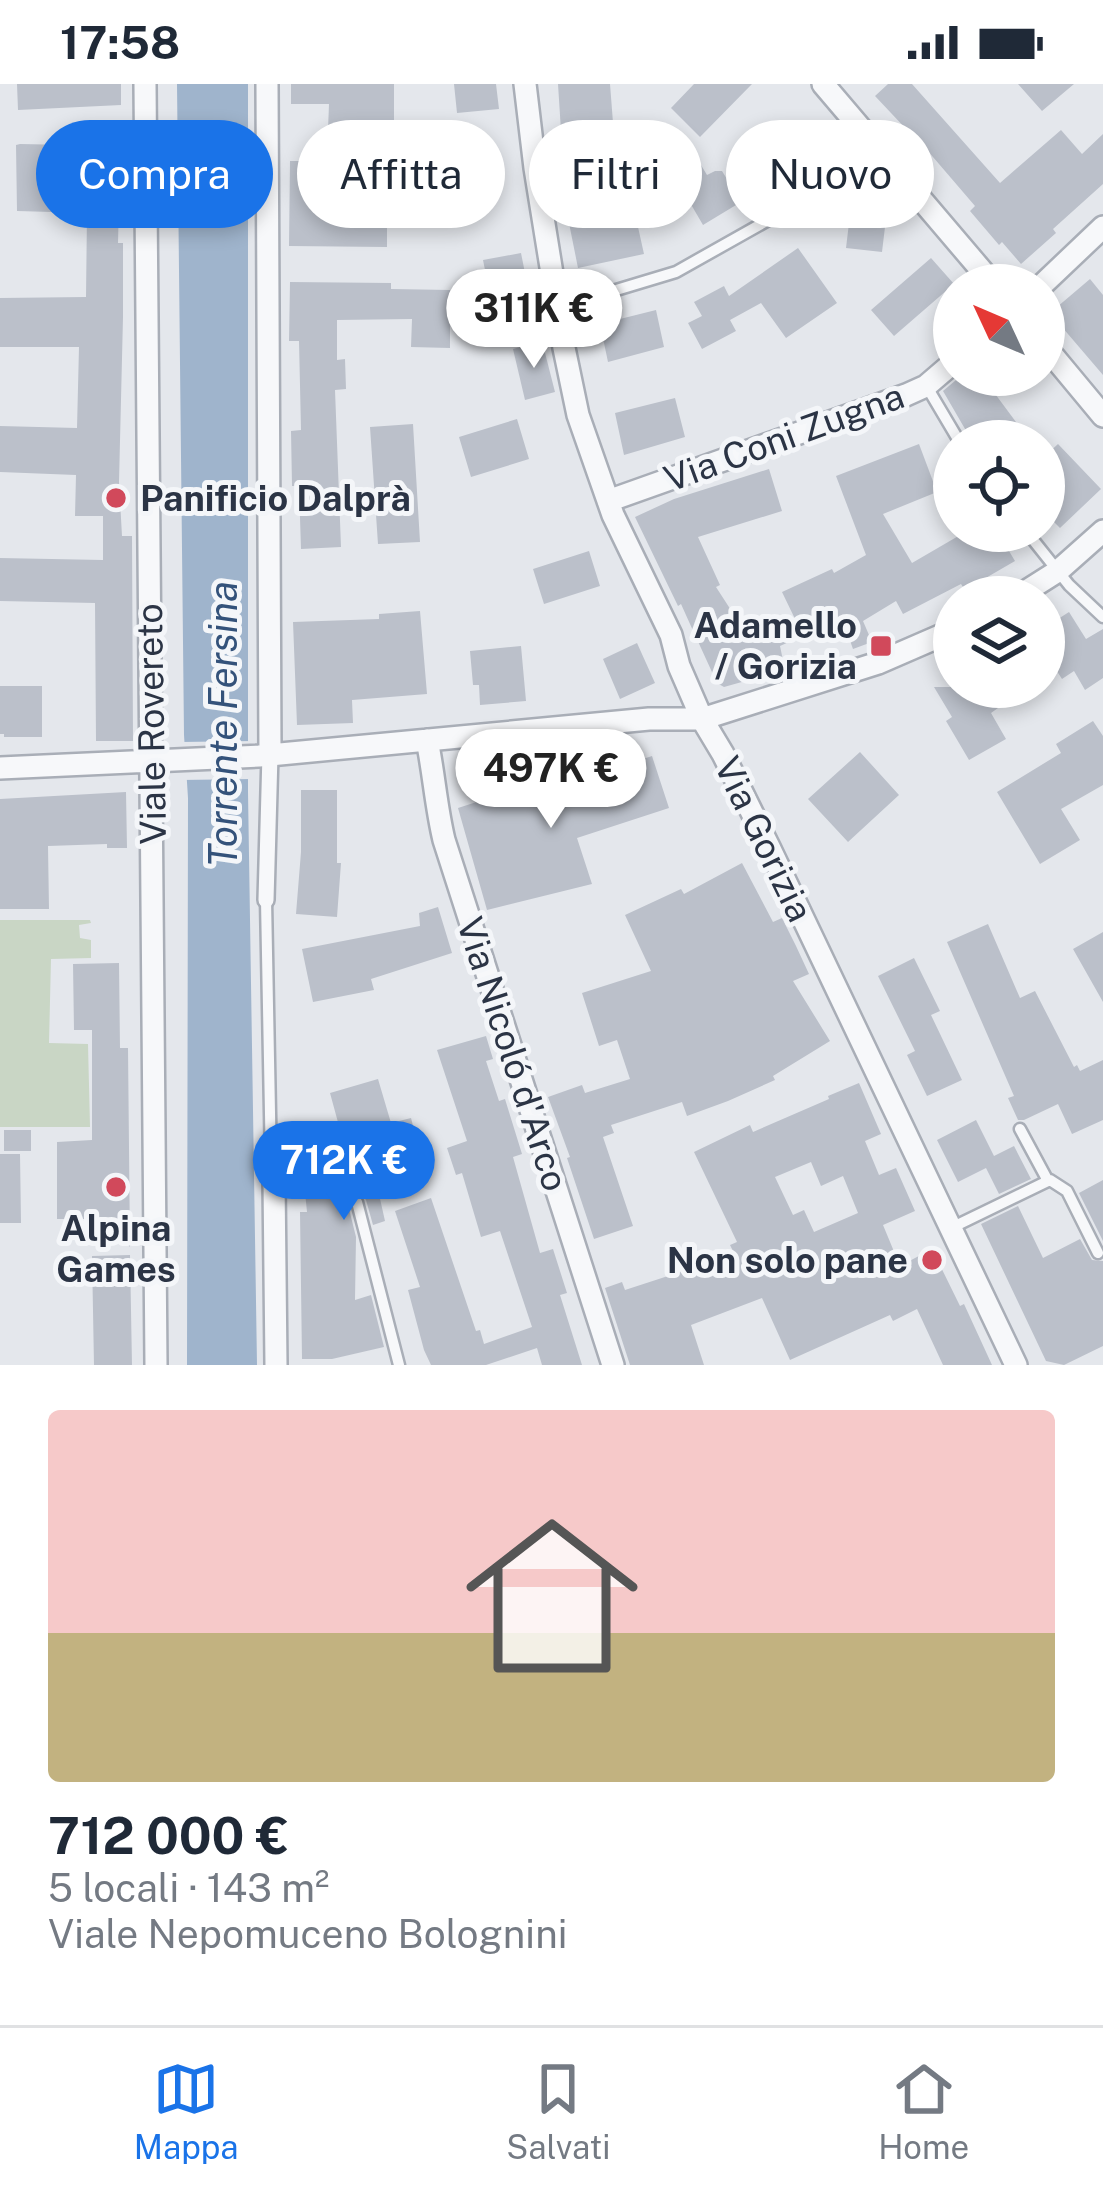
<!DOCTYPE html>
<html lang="it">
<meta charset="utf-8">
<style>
:root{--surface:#fff;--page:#f6f6f7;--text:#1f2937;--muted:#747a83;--line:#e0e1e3;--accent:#1a73e8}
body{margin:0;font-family:"Public Sans",sans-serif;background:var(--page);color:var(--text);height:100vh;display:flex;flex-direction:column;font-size:45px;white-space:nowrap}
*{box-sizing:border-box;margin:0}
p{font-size:39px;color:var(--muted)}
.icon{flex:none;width:66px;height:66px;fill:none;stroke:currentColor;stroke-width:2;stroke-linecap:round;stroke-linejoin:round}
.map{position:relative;height:1281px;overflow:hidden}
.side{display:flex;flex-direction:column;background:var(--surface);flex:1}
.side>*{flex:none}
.banner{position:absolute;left:36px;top:36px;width:1032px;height:108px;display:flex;gap:24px}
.needle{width:78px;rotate:314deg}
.buttons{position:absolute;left:933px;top:180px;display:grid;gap:24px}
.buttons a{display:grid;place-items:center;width:132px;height:132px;border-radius:50%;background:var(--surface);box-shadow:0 6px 18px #0003;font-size:60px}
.price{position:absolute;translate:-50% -102px;padding:0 27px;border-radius:42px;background:#fff;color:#222;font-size:39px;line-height:78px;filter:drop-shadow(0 3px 6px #0008)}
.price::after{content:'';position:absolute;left:50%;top:72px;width:36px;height:27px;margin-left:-18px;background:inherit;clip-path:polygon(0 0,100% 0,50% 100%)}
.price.current{background:var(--accent);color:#fff}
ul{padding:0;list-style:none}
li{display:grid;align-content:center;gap:24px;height:636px;padding:0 48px}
li span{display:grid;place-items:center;height:372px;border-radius:12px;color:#555}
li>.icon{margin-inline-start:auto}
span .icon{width:216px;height:216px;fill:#fffc;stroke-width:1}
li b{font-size:51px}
.tag{padding:0 42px;border-radius:54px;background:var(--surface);box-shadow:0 6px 18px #0003;font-size:42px;line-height:108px}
.tag.current{background:var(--accent);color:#fff}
.status{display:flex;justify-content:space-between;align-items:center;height:84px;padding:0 60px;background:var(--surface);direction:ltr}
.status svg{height:33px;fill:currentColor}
.menu{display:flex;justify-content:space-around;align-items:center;height:168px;border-top:3px solid var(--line);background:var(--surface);font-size:33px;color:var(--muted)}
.menu a{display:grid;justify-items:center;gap:6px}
.menu .current{color:var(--accent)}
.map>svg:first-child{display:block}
.green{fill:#c9d6c5}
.water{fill:#9fb4cc}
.pier{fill:#e4e7ec}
.building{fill:#bbc0ca;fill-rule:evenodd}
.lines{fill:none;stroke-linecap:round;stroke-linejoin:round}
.service-casing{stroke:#a9aeb7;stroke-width:15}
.pedestrian-casing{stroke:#a9aeb7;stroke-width:20}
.minor-casing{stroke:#a9aeb7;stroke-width:26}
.service{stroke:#f7f8fa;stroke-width:10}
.pedestrian{stroke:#f7f8fa;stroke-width:15}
.minor{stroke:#f7f8fa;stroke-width:21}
.poi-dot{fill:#d1495b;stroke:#f4f6f9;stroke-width:4.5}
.labels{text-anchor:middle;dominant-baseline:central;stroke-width:10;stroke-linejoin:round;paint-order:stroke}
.street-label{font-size:36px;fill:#2b3445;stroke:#f4f6f9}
.poi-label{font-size:36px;font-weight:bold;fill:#2b3445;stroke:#f4f6f9;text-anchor:end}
.water-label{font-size:39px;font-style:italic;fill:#34527a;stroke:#f4f6f9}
</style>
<div class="status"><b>17:58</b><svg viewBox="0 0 49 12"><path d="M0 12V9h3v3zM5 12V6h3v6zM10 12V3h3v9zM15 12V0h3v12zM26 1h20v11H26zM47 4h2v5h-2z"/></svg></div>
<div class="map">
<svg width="1103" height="1281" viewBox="0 0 1103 1281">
<rect width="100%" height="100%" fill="#e4e7ec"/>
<!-- green -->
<path class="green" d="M0,836H90L91,839L79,841L80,854L91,856V874L51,875L49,959L88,960L90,1043H0Z"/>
<!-- water -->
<path class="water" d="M177,0H248V708L257,1281H187L188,714L184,651Z"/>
<!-- pier -->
<path class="pier" d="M254,657V695L180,696V658Z"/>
<!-- building -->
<path class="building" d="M17,0H121V21L18,26Z
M291,0H394V46H328L329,20H291Z
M454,0H496L499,25L457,29Z
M558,0H610L617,90L564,94Z
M694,0H752L700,53L671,24Z
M888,0H912L1000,99L1061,46L1082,70L1103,50V100L1053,145L1056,149L1021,180L1002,158L999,161L970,127L975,122L909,45L907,46L875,12Z
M1018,0H1074L1042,27Z
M773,40L821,43L818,86L770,82Z
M20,60L121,62L122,118H119L118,159H123V233L119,398L122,452H132L133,657H96L95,519L0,517V474L103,476V432H75L76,391L0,388V342L77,344L79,263H0V214L86,213L87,129L17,127L16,61Z
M453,63L452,114L430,118L422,67Z
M290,77H345V114H387V163L289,162Z
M701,81L707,91L715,87H722L741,118L703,141L682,105L690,104L688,90Z
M852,114L888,118L882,168L846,164Z
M632,116L644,170L578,184L567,129Z
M798,164L837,219L786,254L761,219L730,236L736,247L702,265L688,239L702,232L694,218L724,202L729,212Z
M521,169L528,204L490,211L483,176Z
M931,174L954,200L894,252L871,226Z
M1090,195L1103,211V291L1050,229Z
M290,198L391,199V205L450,206V264L411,263L412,235L337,236V276L345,275L346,305L335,306L341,463L301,465L299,402H292L291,347L301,346L299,257H289Z
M656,226L664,263L608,278L600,240Z
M542,257L555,308L525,316L513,265Z
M962,291H1003L990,303L1019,342L1008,350L1012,357H972L943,307Z
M675,314L685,353L624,371L615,329Z
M517,335L529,375L471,393L459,353Z
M413,340L420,458L378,460L370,343Z
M919,360L937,408L883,430L912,479L967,447H997L1015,477L965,506L961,500L903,530L896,517L863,537L872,558L853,565L842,534L780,562L785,586L724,603L717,599L690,540L681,520L678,522L635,433L674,415L769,385L782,427L698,453L720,501L716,503L749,554L796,537L782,508L832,485L834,489L866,471L836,392Z
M1058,360L1101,405L1060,444L1044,428V373Z
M589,467L600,502L544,520L533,485Z
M420,527L427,610L352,616L353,639L297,641L293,538L379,535V530Z
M1069,528L1086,555L1103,545V594L1085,606L1074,587L1062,595L1044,567V544Z
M637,559L655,599L620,615L603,575Z
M521,562L526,617L480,621L479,601H473L470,567Z
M0,602H42V653H4V650H0Z
M934,603H986L998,624L991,629L1006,655L969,676L946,637L952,633Z
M1093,637L1103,652V701L1061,725L1080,756L1040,780L997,708L1061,669L1056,660Z
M860,668L899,711L848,758L808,715Z
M652,672L669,724L577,754L592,800L487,826L458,724L558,692L565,713L605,701L601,689Z
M301,706H337V779H341L337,833L296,830L301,768Z
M126,708L127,764H107V760L48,762L49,825H0V715Z
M742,779L773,838L782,834L796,862L809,890L793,897L830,957L773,992L775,996L728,1017L687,1032L682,1018L611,1041L614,1049L603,1053L633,1142L594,1155L567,1074L570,1073L548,1013L582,1001L585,1009L630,995L617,956L599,962L582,909L651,887L625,831L681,805L684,810Z
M438,823L452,869L371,895L374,906L313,918L302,865L420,842L419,829Z
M988,840L1020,914L1035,907L1074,983L1077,981L1080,987L1103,976V1036L1072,1050L1058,1020L1024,1036H1018L1008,1014L1014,1012L947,858Z
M1103,848V918L1073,865Z
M914,874L940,927L931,931L962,996L927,1012L907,971L915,967L878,892Z
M119,879L120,964H128L130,1163L106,1135H57V1058L92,1056V946H74L73,880Z
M486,952L493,975L486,977L499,1017L505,1015L522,1070L513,1073L540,1169L553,1165L567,1209L560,1211L582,1281H542L537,1264L486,1281H431L424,1266L408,1206L420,1203L395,1127L431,1114L476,1247L480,1246L484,1260L532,1243L500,1147L481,1153L462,1089L456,1091L447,1064L467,1057L437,966Z
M378,995L391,1039L411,1034L420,1068L372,1079L385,1137L373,1141L366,1116L361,1109L351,1110L347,1117L356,1153L355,1216L371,1211L384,1263L332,1275H302L300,1128H307L301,1069L345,1064L330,1009Z
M859,999L881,1050L865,1057L879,1091L896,1084L915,1127L883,1141L900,1182L932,1165L960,1222L964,1220L992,1281H943L917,1225L893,1237L890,1231L790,1276L762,1214L691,1241L704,1281H630L605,1204L622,1198L625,1206L668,1192L733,1167L730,1161L737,1158L694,1068L750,1041L753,1048L829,1015L828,1012ZM811,1078L821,1102L843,1092L858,1129L814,1148L804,1126L793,1131L775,1093Z
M976,1036L994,1072L1014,1062L1031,1095L999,1110L986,1084L958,1098L937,1056Z
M4,1046H31V1067H4Z
M0,1070H20L21,1139H0Z
M1103,1096V1157L1079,1109Z
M1018,1122L1043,1174L1080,1155L1092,1176L1103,1177V1262L1064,1281L1046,1277L981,1140Z
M130,1171L132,1281H94L92,1172Z"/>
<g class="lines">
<defs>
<path id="service" d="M559,227L583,216L676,188L786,126L871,56
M927,303L959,357
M1026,447L1069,501L1103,533
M266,816L271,1082L274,1097
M1020,1045L1048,1097
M357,1118L399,1281
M951,1144L1050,1096L1067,1107L1098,1169"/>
<path id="pedestrian" d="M266,816L270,670"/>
<path id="minor" d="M145,0L156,1281
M267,0L270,670
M525,0L535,84L564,264L578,331L613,431L671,551L679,582L702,635L723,670L770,765L1016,1281
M823,0L994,201
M1042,201L1103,143
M1044,261L1103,332
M608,417L906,311L926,302L954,278
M1017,513L1058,487L1103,447
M427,656C434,690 436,723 444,756L613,1281
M0,684L259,672L649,635H702L878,579L954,546
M274,1097L276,1281"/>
</defs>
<!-- service casing -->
<use href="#service" class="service-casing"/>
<!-- pedestrian casing -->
<use href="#pedestrian" class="pedestrian-casing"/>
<!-- minor casing -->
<use href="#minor" class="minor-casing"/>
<!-- service -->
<use href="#service" class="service"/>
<!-- pedestrian -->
<use href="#pedestrian" class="pedestrian"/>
<!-- minor -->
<use href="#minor" class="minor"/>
</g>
<!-- markers -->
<g class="poi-dot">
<circle cx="116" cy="414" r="12"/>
<rect x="869" y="550" width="24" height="24" rx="6"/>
<circle cx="116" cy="1103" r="12"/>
<circle cx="932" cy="1176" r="12"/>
</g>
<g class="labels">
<!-- street labels -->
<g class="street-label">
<text transform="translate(784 353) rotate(-20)">Via Coni Zugna</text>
<text transform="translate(151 640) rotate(-91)">Viale Rovereto</text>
<text transform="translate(764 755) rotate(64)">Via Gorizia</text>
<text transform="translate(513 970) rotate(72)">Via Nicoló d'Arco</text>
</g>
<!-- poi labels -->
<g class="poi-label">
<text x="140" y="414" text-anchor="start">Panificio Dalprà</text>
<text x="857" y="541">Adamello<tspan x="857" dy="41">/ Gorizia</tspan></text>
<text x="116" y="1144" text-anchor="middle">Alpina<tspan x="116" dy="41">Games</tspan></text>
<text x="908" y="1176">Non solo pane</text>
</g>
<!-- water labels -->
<g class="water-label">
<text transform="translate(223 640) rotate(-90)">Torrente Fersina</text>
</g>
</g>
</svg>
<div class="buttons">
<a><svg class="needle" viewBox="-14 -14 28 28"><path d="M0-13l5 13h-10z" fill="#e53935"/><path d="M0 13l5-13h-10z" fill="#747a83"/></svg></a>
<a><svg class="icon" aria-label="locate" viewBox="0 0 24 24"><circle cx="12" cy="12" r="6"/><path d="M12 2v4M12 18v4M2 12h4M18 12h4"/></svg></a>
<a><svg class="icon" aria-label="layers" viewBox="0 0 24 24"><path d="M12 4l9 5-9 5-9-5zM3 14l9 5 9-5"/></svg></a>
</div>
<b class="price" style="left:534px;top:287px">311K €</b>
<b class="price" style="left:551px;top:747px">497K €</b>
<b class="price current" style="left:344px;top:1139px">712K €</b>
<div class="banner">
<a class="tag current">Compra</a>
<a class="tag">Affitta</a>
<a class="tag">Filtri</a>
<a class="tag">Nuovo</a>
</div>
</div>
<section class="side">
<ul>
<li><span style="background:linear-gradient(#f6c9c9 60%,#c2b280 0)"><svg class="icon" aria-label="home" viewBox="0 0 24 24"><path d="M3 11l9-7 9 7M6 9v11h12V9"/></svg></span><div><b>712 000 €</b><p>5 locali · 143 m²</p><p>Viale Nepomuceno Bolognini</p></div></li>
</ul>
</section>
<nav class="menu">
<a class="current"><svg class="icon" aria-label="map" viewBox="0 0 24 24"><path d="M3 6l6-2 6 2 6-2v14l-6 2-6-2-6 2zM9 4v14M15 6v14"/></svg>Mappa</a>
<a><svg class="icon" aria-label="saved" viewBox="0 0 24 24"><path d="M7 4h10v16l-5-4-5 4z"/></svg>Salvati</a>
<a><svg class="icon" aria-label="home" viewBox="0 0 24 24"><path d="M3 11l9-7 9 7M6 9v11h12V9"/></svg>Home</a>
</nav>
